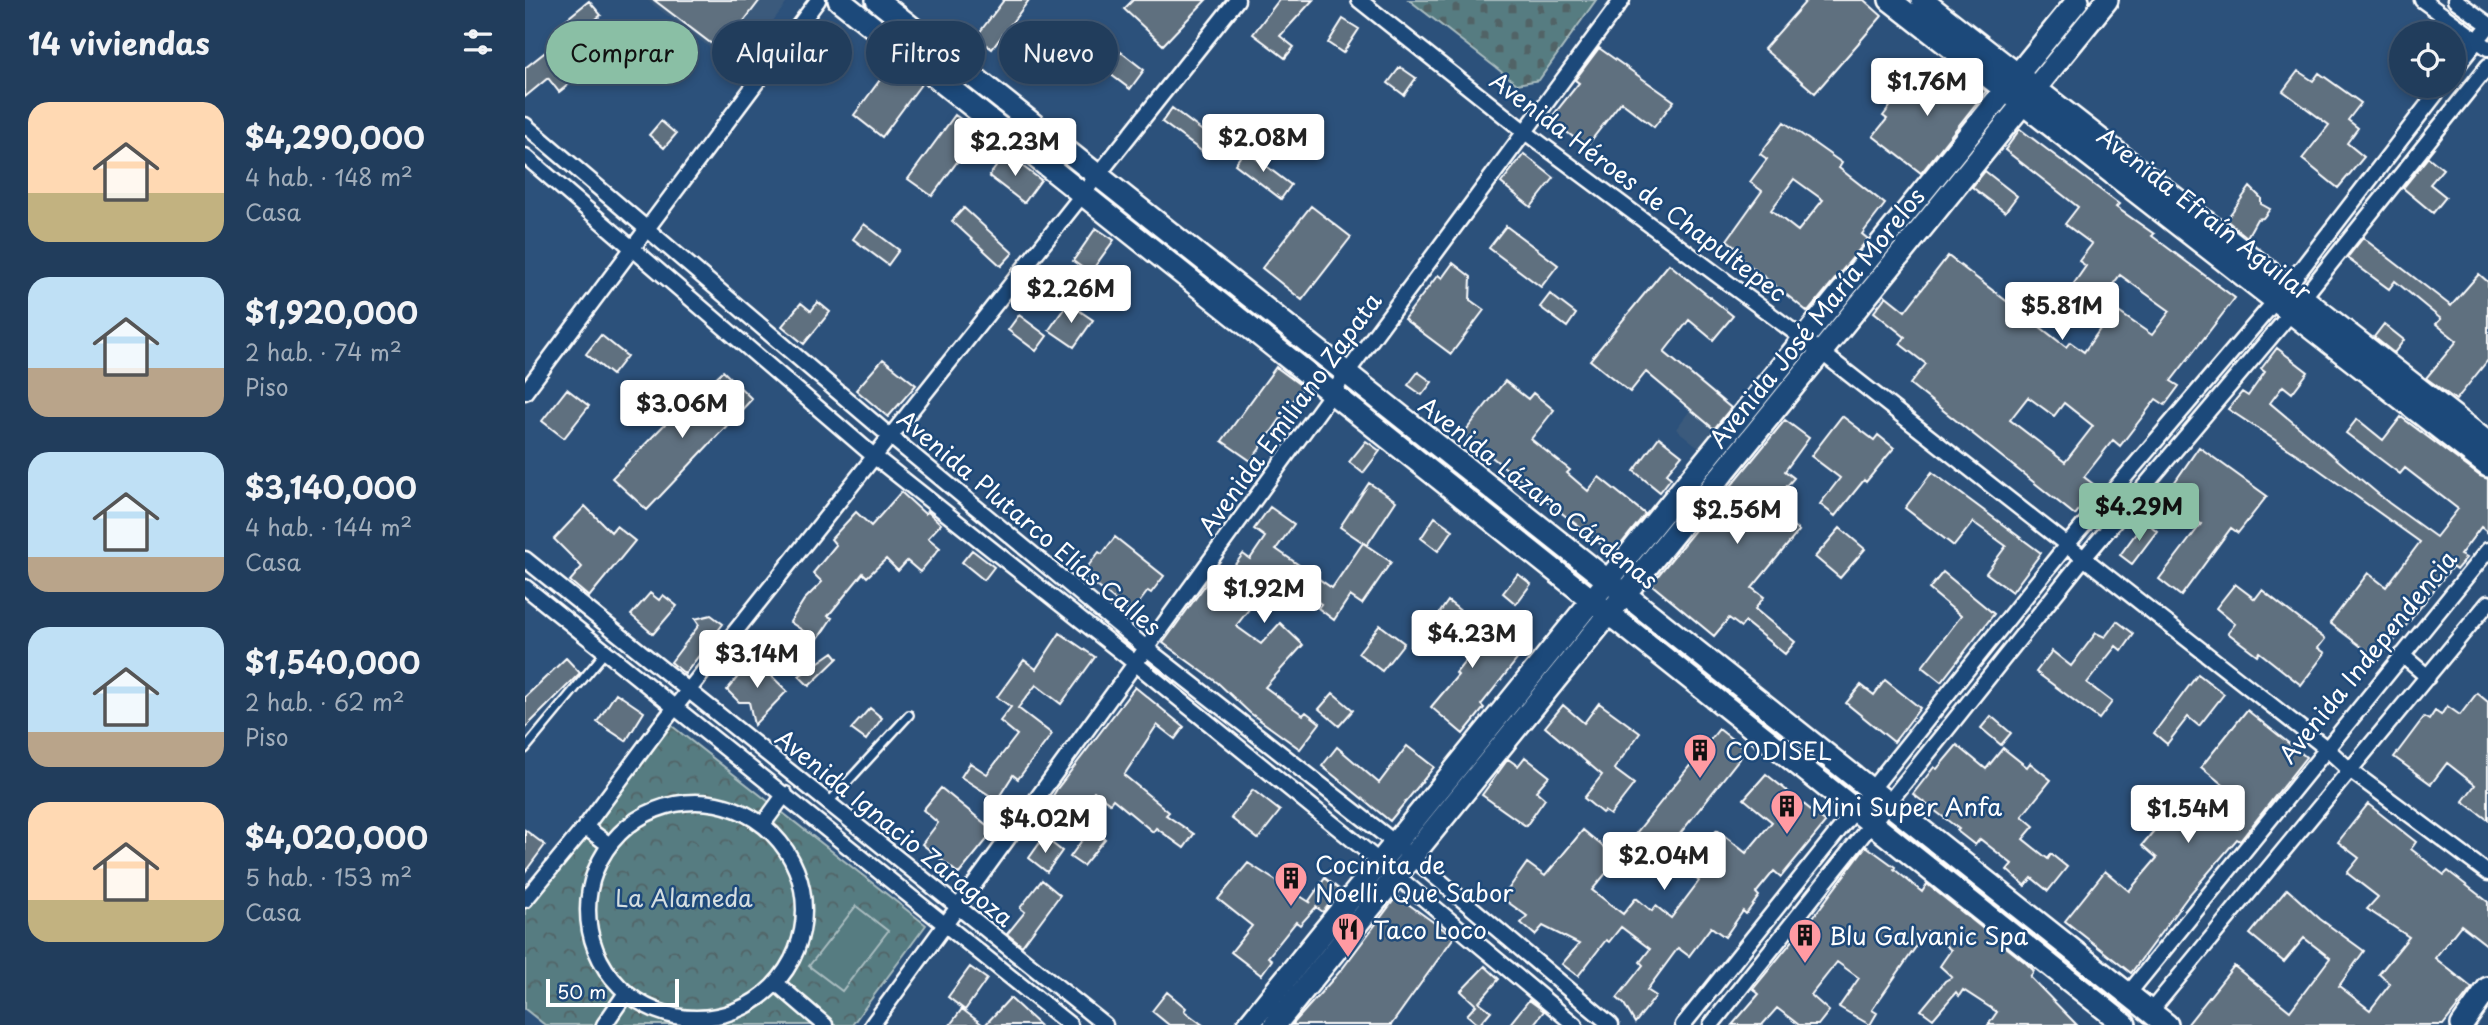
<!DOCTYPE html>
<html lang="es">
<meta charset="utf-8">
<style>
:root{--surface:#213d5c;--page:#2d4865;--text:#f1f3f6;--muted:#a2aebb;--line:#3e5672;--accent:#8abfa5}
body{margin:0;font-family:"Playpen Sans",sans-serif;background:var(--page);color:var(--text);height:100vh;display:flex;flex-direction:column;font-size:26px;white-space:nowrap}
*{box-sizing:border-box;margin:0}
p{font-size:23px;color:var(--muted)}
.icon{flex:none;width:38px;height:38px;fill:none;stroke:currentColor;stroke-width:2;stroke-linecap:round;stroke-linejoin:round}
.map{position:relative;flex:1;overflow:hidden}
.sheet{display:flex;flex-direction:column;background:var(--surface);width:525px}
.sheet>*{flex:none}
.banner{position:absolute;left:21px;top:21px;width:665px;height:63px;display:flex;gap:14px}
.fabs{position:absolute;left:1864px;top:21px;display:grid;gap:14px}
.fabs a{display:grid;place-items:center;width:77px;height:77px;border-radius:50%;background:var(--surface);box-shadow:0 4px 10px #0003,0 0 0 2px var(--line);font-size:35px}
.scale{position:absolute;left:21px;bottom:18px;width:133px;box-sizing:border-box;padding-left:7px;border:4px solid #fff;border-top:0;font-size:19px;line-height:24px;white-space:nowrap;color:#fff;-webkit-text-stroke:5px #1f4a7a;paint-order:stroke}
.price{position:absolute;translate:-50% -60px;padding:0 16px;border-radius:7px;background:#fff;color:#222;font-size:23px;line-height:46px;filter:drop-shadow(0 2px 4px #0008)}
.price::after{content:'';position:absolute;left:50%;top:42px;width:21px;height:16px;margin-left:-10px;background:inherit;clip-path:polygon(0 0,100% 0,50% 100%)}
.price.selected{background:var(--accent);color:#111}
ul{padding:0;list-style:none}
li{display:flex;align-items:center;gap:21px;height:175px;padding:0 28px}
li span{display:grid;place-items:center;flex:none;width:196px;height:140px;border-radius:21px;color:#555}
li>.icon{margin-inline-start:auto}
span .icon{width:84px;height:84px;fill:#fffc;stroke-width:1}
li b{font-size:30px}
h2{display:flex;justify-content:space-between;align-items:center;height:84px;padding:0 28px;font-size:30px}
.pill{padding:0 24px;border-radius:32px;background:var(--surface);box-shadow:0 4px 10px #0003,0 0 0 2px var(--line);font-size:24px;line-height:63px}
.pill.selected{background:var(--accent);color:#111}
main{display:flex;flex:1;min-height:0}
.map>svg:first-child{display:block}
.built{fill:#3b5a7c}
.forest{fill:url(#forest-crowns);stroke:#aabdc0;stroke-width:2}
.cemetery{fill:url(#cemetery-stones);stroke:#aabdc0;stroke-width:2}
.garden{fill:#567b81;stroke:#aabdc0;stroke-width:2}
.building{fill:#5f6f7f;stroke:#fff;stroke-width:2;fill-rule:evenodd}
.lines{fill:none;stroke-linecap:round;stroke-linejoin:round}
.lane-casing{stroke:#fff;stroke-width:12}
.street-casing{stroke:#fff;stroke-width:19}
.secondary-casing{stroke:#fff;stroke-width:26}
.lane{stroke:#1f4a7a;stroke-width:7}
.street{stroke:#1f4a7a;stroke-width:14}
.secondary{stroke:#1f4a7a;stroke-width:21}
.labels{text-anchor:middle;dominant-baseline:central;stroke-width:5;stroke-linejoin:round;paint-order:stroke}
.street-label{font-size:24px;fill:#fff;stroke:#1f4a7a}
.poi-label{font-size:24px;fill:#fff;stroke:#1f4a7a;text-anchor:start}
.park-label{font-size:24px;fill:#d5dee0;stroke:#1f4a7a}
</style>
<main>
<section class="sheet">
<h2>14 viviendas<svg class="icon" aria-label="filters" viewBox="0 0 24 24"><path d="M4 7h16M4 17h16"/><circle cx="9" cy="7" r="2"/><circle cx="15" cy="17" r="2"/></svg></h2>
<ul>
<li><span style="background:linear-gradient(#ffd9b3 65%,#c2b280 0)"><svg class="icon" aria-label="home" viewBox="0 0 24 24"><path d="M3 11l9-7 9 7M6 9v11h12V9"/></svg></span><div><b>$4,290,000</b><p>4 hab. · 148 m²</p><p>Casa</p></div></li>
<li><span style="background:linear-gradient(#bfe0f5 65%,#b9a48a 0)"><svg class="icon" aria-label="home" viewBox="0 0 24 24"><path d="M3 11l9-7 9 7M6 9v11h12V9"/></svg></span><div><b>$1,920,000</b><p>2 hab. · 74 m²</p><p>Piso</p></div></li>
<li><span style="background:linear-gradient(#bfe0f5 75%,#b9a48a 0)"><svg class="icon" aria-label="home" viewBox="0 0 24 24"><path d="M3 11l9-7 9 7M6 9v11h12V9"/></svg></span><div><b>$3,140,000</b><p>4 hab. · 144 m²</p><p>Casa</p></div></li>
<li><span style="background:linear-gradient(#bfe0f5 75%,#b9a48a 0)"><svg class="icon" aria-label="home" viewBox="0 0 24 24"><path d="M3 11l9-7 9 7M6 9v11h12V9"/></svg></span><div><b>$1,540,000</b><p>2 hab. · 62 m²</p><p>Piso</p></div></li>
<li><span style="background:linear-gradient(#ffd9b3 70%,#c2b280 0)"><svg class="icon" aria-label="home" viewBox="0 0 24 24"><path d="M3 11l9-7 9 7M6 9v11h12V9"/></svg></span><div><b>$4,020,000</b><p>5 hab. · 153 m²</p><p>Casa</p></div></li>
</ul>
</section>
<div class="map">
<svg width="1963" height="1025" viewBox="0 0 1963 1025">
<defs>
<pattern id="forest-crowns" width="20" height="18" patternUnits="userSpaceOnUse" patternTransform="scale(1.75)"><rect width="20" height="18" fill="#567b81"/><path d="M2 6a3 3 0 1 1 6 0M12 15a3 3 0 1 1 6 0" fill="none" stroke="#516466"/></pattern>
<pattern id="cemetery-stones" width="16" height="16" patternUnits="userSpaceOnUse" patternTransform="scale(1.75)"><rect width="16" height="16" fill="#567b81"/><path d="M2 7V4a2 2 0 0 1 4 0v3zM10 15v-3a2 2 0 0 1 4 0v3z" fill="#516466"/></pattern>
</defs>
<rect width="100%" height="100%" fill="#2c517b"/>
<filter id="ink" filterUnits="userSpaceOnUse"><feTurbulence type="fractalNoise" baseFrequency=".0143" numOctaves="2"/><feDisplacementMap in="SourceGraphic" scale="14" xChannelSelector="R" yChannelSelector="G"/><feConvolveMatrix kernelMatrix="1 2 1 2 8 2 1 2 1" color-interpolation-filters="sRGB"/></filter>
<g filter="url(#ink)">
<!-- built -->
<path class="built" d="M122,0H264L212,68Z
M1166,409L1191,431L1177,450L1151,429Z"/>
<!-- forest -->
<path class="forest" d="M133,715L401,925L327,1025H20L0,1009V898Z"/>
<!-- cemetery -->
<path class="cemetery" d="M884,0H1071L1014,80L992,84Z"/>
<!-- garden -->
<path class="garden" d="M331,906L363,931L317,991L284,966Z"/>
<!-- building -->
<path class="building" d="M129,0H235L196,51Z
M479,0H504L467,49L451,37Z
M608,0H681L638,45L599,9Z
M754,0H788L755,36L769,47L760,58L728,34Z
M1282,0H1339L1357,16L1290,93L1239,49Z
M64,1L76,15L44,41L33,26Z
M818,19L834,29L818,53L803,43Z
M1074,48L1149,101L1129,127L1096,102L1061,147L1025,119L1054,83L1050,80Z
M23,50L48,81L34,92L23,78L0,97V68Z
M596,52L619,70L605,89L581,71Z
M369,61L397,83L357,137L329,115Z
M875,67L891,78L879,95L863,83Z
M1430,69L1461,91L1396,173L1348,136L1362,119L1358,116L1376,92L1373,89L1385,73L1413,95Z
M1773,71L1788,81L1794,73L1836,103L1823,120L1833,128L1822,143L1839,157L1813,188L1777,159L1804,125L1758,91Z
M647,108L692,142L682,155L637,122Z
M430,115L454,132L407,196L383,179Z
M136,121L151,134L139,148L124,135Z
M1259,122L1317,163L1314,168L1360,204L1337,234L1343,239L1283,312L1212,255L1216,251L1202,240L1237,191L1225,182L1242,159L1235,154ZM1269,179L1298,200L1273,231L1246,210Z
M1495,129L1594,204L1591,207L1629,234L1627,236L1710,298L1646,381L1654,386L1640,405L1631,399L1595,446L1588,440L1559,477L1572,487L1550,515L1385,384L1401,364L1375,344L1380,337L1349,312L1361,296L1380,311L1423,256L1541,347L1545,342L1559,352L1575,329L1536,302L1561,266L1554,261L1567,244L1540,224L1553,207L1480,150ZM1595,275L1645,311L1627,335L1576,300ZM1503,397L1529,416L1539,403L1568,426L1540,462L1485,420Z
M720,150L766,185L756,199L710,164Z
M481,154L516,180L499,203L464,176Z
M999,154L1029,178L1006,207L976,183Z
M1903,157L1918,169L1905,184L1921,197L1908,213L1878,188Z
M1460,171L1492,196L1480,212L1447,187Z
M1725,187L1736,198V204L1745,209L1738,218L1732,219L1722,237L1701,220Z
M786,206L826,237L777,300L737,268Z
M439,208L488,253L476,266L427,221Z
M339,224L374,250L363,265L328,239Z
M981,226L1033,265L1016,287L964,248Z
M571,228L589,240L565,273L548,261Z
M1838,238L1926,306L1954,274L1963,282V360L1931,400L1901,378L1932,341L1911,324L1916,319L1870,281L1864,289L1822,258Z
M928,263L946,277L945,300L959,310L926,354L879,319L913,275L917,278Z
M1144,264L1208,316L1188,340L1164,320L1139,352L1206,408L1189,429L1121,372L1105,392L1065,360Z
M1025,294L1051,314L1042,327L1015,307Z
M293,302L305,312L279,344L257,326L276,303L286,311Z
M543,303L568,320L549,347L524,330Z
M494,315L522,336L511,351L483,330Z
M1859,324L1879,340L1869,353L1849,337Z
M76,335L102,356L87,375L61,354Z
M1752,348L1783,372L1767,393L1758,386L1745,403L1864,503L1911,537L1933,509L1880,468L1875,474L1821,433L1832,419L1858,440L1876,417L1955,476L1963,479V533L1956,527L1935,555L1941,558L1931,570L1927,567L1854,660L1805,623L1843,573L1861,587L1895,542L1779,459L1703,409L1717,392L1723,396L1740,372L1736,369Z
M358,359L391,385L363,417L331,390Z
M751,367L778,387L726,461L697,441Z
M198,371L227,399L122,510L87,478L145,419Z
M893,372L907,382L897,395L883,385Z
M980,381L1003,399L1008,393L1029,410L1006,439L1045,470L1042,473L1063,491L1074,477L1120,514L1088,554L938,434Z
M42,389L64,406L39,438L17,421Z
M1317,416L1349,440L1353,435L1369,448L1341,482L1339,480L1310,516L1295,504L1315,478L1286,456Z
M1260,420L1284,438L1260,471L1269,478L1244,507L1274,531L1227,588L1239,597L1230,609L1270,642L1260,654L1220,622L1216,627L1204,618L1189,636L1126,584Z
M1134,437L1157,455L1141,474L1146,478L1135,492L1109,471Z
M841,441L855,451L838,473L824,462Z
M1674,447L1742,496L1713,533L1706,528L1656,596L1634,579L1676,524L1640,496Z
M1407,472L1516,553L1487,592L1461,573L1481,546L1448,522L1429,546L1380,508Z
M844,483L871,501L842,545L815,527Z
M376,492L400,514L402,511L416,524L403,538L415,548L395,572L382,561L373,571L361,559L342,577L338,573L303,616L307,618L292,640L265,622L279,600L297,582L288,573L311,545L306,539L331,512L346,526Z
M60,506L86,532L91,526L110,541L64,597L45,581L57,567L29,539Z
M745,507L769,524L751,549L807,588L838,543L866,562L837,604L825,596L809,620L793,608L796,604L752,573L711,626L736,644L755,623L778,645L740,687L778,715L781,712L795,723L775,749L725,713L693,683L638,643L681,584L683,586L692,575L698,580L718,554L725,559L740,537L729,529Z
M910,517L928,530L913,551L896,538Z
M1620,521L1632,531L1607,564L1595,555Z
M1315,528L1340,549L1315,578L1290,557Z
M590,537L639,576L626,593L623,591L606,613L557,574L574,552L577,554Z
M447,550L469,567L459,580L437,562Z
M1418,572L1469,614L1416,682L1397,667L1436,616L1404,589Z
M993,574L1006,584L991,604L978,593Z
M1710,584L1730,599L1737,590L1800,639L1793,648L1800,653L1776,685L1734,652L1732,655L1703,633L1710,624L1691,608Z
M125,593L134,600L138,595L152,606L128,634L106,615Z
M923,601L994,657L956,705L959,708L938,734L906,707L933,675L931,673L942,659L933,653L942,640L911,618Z
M186,615L198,624L160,674L146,662L174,625L170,619Z
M1592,621L1609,634L1597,651L1591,646L1562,683L1587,702L1574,719L1511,672L1527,651L1546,666L1571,633L1580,637Z
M855,625L879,643L857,671L833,653Z
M535,633L570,657L536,704L511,685L493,708L527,734L493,779L488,775L472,800L436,777L445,763L462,774L492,735L475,721L486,707L472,697L499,660L511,669Z
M308,652L313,658L284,686L274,676Z
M41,658L55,673L0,728V697Z
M228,658L262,691L229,725L224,702H214L202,690Z
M1673,674L1699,694L1674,726L1663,717L1642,744L1629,733Z
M1360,680L1395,708L1369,742L1321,703L1336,685L1349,695Z
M610,687L659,727L650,739L632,725L599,775L644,812L641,815L669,834L659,848L631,828L628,832L588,799L585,803L569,791L555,808L548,802L524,837L509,828L532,789Z
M91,693L119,712L101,741L72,722Z
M808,693L828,710L814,726L794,709Z
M1952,693L1963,702V820L1938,801L1950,785L1922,763L1906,784L1869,757L1899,717L1904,720L1910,711L1916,715L1922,706L1935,715Z
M1074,703L1115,733L1089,769L1109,784L1085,815L1079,811L1077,813L1059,798L1077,775L1020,727L1038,705L1059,723Z
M345,708L357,718L341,740L326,729Z
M1722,710L1781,757L1715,841L1712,839L1664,895L1606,973L1540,921L1580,871L1604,891L1632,858L1617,845L1652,803L1681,827L1708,793L1676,767Z
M1466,716L1486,733L1476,745L1456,728Z
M1194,729L1221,750L1139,854L1134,856L1108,837Z
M1432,745L1461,769L1478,748L1502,767L1505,763L1526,780L1497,816L1509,826L1498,839L1523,859L1526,854L1542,867L1523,891L1507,878L1500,886L1482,870L1487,864L1455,839L1450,845L1432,831L1434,829L1388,794L1409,767L1412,769Z
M882,746L909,767L865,821L797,766L812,747L854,783Z
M1000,757L1024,776L1011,791L1020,799L1001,826L957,795L983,759L993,766Z
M1241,774L1301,822L1256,877L1249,871L1231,893L1234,896L1221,914L1218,911L1200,937L1186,927L1164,956L1153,948L1122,990L1131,996L1110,1023L1099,1004L1092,998L1118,965L1115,962L1125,949L1096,927L1084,942L1081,940L1053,976L1037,964L1054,944L1018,926L1010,935L996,923L1002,916L977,898L1002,863L1020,876L1058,830L1093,859L1067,890L1098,914L1111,898L1127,911L1131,906L1146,918L1174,881L1160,870L1192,830L1221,853L1247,822L1219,799Z
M416,788L469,831L434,874L397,844L413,823L398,810Z
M728,790L755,811L733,839L706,818Z
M1843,804L1891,842L1886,849L1919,875L1923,871L1963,902V946L1936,925L1910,958L1947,988L1918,1025H1662L1709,966L1765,1011L1805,958L1779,938L1759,962L1725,934L1762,889L1795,919L1839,951L1814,986L1845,1010L1865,984L1854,974L1884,937L1842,909L1853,897L1822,873L1834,858L1813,842Z
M565,829L580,839L558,866L545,857Z
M0,830L20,845L0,872Z
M519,837L537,851L522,872L504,858Z
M1341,846L1370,867L1369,869L1397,892L1402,884L1501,963L1509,971L1505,977L1552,1025H1463L1472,1012L1438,990L1434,996L1431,992L1408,1019L1396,1010L1420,981L1427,977L1415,966L1426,950L1402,931L1347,1010L1352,1013L1345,1025L1314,1007L1334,978L1312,962L1286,995L1304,1011L1293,1025H1274L1252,1008L1237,1025H1207L1234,994L1228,989L1269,939L1271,940Z
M723,863L786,903L784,901L800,878L815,890L798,912L791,907L775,925L771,922L743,957L747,960L736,975L706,952L727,926L693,899Z
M517,880L535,895L497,946L482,934L500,912L495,908Z
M872,896L929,937L866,1025H767L817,969Z
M960,966L974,979L954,1002L966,1011L954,1025L942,1015L951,1005L936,991Z
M445,967L462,979L440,1010L423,997Z
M642,992L661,1008L659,1011L678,1025H644L627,1011Z
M485,998L514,1025H460Z
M1004,1000L1019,1011L1008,1025H984Z
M437,1009L458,1025H425Z"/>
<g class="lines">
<defs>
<path id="lane" d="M0,749L82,650
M304,802L384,715"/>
<path id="street" d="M834,0L1000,132L1296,352L1801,748L1826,771L1963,873
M1897,0L1963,48
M1930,0L1963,24
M1928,71L1963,27
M0,125L366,437L621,648L870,843L1086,1025
M0,156L350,457L610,663L855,862L1050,1025
M0,392L293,0
M0,559L580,1025
M0,587L545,1025
M1877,655L1903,677
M63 910a108 108 0 1 1 216 0a108 108 0 1 1-216 0Z
M238,824L260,794
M60,827L83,844
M0,900L60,827L136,725L712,0
M251,983L300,1025
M1603,994L1963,550
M1625,1012L1963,603
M79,1025L101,993
M347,1025L807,393L1097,0
M1158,1025L1541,546L1763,286L1917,86
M1186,1025L1558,559L1766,313L1963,66"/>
<path id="secondary" d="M314,0L1600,1025
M352,0L1642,1025
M1365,0L1963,466
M1397,0L1963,443
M723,1025L1553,0
M750,1025L1582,0
M1937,1025L1963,988"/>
</defs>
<!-- lane casing -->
<use href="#lane" class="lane-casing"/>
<!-- street casing -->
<use href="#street" class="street-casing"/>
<!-- secondary casing -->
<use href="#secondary" class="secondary-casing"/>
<!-- lane -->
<use href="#lane" class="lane"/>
<!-- street -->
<use href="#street" class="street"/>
<!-- secondary -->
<use href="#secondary" class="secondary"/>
</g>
</g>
<!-- icons -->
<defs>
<symbol id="building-pin" viewBox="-11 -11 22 30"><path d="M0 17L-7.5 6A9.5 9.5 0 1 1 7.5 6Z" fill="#ff9aa2" stroke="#1f4a7a"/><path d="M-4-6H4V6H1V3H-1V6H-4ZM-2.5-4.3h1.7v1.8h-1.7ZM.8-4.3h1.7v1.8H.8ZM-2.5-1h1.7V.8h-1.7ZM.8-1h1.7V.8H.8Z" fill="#111"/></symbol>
<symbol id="restaurant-pin" viewBox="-11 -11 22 30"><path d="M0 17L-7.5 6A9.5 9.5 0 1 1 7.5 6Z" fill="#ff9aa2" stroke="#1f4a7a"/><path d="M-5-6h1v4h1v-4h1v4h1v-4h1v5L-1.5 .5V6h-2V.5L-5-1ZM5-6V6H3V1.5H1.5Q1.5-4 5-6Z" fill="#111"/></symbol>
</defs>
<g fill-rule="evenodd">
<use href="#building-pin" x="1156" y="731" width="38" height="52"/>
<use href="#building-pin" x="1243" y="787" width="38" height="52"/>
<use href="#building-pin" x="747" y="859" width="38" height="52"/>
<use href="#restaurant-pin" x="804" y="910" width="38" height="52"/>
<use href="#building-pin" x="1261" y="916" width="38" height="52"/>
</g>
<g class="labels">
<!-- street labels -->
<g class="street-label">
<text transform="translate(1114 186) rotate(37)">Avenida Héroes de Chapultepec</text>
<text transform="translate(1680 213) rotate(38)">Avenida Efraín Aguilar</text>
<text transform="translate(1291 317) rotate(-51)">Avenida José María Morelos</text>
<text transform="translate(764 413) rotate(-54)">Avenida Emiliano Zapata</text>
<text transform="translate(1014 492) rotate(38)">Avenida Lázaro Cárdenas</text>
<text transform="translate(505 522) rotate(40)">Avenida Plutarco Elías Calles</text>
<text transform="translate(1842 656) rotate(-51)">Avenida Independencia</text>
<text transform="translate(370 827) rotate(39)">Avenida Ignacio Zaragoza</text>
</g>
<!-- poi labels -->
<g class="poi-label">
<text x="1200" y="750">CODISEL</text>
<text x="1286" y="806">Mini Super Anfa</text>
<text x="790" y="864">Cocinita de<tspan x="790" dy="28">Noelli. Que Sabor</tspan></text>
<text x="848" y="929">Taco Loco</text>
<text x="1304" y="935">Blu Galvanic Spa</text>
</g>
<!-- park labels -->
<g class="park-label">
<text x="159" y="897">La Alameda</text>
</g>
</g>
</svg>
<div class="fabs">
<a><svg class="icon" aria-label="locate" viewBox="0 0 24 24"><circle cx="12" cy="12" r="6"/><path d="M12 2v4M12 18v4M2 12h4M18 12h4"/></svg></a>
</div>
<div class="scale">50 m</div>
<b class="price" style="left:1402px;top:118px">$1.76M</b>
<b class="price" style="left:738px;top:174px">$2.08M</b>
<b class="price" style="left:490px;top:178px">$2.23M</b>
<b class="price" style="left:546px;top:325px">$2.26M</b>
<b class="price" style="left:1537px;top:342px">$5.81M</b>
<b class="price" style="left:157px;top:440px">$3.06M</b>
<b class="price selected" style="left:1614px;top:543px">$4.29M</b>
<b class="price" style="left:1212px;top:546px">$2.56M</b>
<b class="price" style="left:739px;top:625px">$1.92M</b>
<b class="price" style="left:947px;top:670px">$4.23M</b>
<b class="price" style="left:232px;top:690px">$3.14M</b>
<b class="price" style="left:1663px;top:845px">$1.54M</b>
<b class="price" style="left:520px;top:855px">$4.02M</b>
<b class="price" style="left:1139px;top:892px">$2.04M</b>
<div class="banner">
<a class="pill selected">Comprar</a>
<a class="pill">Alquilar</a>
<a class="pill">Filtros</a>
<a class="pill">Nuevo</a>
</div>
</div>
</main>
